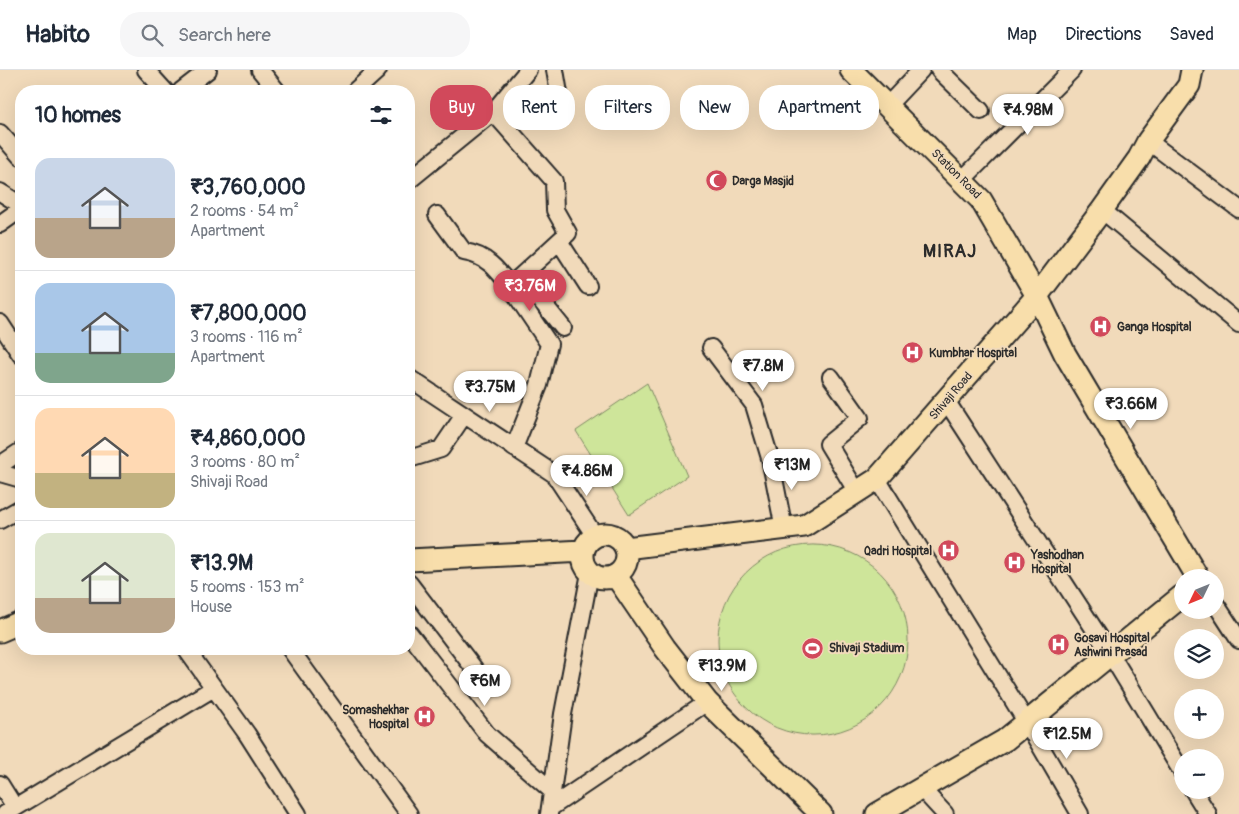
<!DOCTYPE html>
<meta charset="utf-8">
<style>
:root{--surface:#fff;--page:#f6f6f7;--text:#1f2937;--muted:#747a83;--line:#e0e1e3;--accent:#d1495b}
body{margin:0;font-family:Pangolin,sans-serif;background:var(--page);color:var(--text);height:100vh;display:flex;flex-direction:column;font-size:19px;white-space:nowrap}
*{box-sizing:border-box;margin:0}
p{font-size:16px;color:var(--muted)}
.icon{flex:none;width:28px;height:28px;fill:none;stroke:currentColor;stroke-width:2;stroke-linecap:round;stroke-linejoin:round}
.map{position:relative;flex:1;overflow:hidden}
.side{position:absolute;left:15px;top:15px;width:400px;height:570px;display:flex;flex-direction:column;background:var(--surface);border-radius:20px;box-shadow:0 5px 20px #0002}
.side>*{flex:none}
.hud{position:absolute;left:430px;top:15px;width:475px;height:45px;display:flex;gap:10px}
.needle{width:32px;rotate:227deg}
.controls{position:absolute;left:1174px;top:499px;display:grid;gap:10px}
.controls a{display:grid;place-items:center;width:50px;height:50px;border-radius:50%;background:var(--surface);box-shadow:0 5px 20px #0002;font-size:25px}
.price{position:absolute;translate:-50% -42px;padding:0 11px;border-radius:18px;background:#fff;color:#222;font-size:16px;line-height:32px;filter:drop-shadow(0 1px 2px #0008)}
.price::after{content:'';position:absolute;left:50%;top:30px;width:15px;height:11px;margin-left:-8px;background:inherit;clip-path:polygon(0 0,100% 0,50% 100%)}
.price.selected{background:var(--accent);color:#fff}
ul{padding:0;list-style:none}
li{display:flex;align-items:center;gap:15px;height:125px;padding:0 20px}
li+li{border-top:1px solid var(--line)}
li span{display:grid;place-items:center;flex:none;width:140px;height:100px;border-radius:15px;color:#555}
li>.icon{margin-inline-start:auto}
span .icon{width:60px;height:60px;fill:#fffc;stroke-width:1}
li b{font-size:21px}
h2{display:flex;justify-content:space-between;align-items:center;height:60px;padding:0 20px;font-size:21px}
.tag{padding:0 18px;border-radius:20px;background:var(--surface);box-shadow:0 5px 20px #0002;font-size:18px;line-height:45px}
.tag.selected{background:var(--accent);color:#fff}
header{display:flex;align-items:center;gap:30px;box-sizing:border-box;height:70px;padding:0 25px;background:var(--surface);border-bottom:1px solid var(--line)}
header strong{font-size:24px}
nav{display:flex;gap:28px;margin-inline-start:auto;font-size:18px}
.search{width:350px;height:45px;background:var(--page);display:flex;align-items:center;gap:12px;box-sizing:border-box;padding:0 18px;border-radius:20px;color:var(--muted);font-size:19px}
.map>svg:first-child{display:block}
.green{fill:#cee59a;stroke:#7c8862}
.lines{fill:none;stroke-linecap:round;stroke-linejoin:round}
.minor-casing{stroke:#2b2b2b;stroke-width:20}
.major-casing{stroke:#2b2b2b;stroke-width:25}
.minor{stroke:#f1daba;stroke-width:16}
.major{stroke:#f8deab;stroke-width:21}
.labels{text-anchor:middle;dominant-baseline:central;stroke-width:4;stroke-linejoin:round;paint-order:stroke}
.street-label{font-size:12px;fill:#2b2b2b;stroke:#f1daba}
.poi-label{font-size:12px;font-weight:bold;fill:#2b2b2b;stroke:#f1daba;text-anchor:start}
.district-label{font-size:18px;font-weight:bold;letter-spacing:1px;fill:#2b2b2b;stroke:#f1daba}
</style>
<header>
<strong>Habito</strong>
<div class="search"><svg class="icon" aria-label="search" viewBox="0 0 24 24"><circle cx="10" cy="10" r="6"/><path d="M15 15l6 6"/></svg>Search here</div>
<nav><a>Map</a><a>Directions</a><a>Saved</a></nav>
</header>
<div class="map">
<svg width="1239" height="744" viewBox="0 0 1239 744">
<rect width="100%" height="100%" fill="#f1daba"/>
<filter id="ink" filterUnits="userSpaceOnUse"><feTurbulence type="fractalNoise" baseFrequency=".02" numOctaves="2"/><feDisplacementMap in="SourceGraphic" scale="10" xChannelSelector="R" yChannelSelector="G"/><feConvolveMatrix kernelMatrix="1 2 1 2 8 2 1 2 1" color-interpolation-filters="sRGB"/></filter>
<g filter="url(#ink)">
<!-- green -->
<path class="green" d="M647,313L687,406L629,445L576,361Z
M718 570a95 95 0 1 1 190 0a95 95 0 1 1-190 0Z"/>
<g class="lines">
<defs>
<path id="minor" d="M146,0L165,21
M260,0L277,21
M555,0L561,35
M939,0L981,41
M181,21L208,0
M355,21L378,0
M887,36L921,0
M493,42L554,111L555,140L568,163L510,216L549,274L539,315L514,378
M0,63L21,87
M1148,71L1239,139
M409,104L412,108L493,42L528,0
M962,110L1072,0
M0,122L21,135
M1102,140L1239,254
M437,145L464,182C486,185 497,199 510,216
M0,154L21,139
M559,171L588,216
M521,206L563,258
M0,253L21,285
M711,278L754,335L770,388L784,459
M831,307L860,348L828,374L857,422
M409,308L554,404L595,466
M947,332L1111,585L1182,702
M409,389L441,379L464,345
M0,395L21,381
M0,403L21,409
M877,409L1027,653L1080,744
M0,450L21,438
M409,513L479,605
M1215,533L1239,570
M409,563L487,664L552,721
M186,579L247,664L298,744
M290,579L409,744
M0,714L15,738
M922,719L945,744
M1193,720L1208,744
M550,738L707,632
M5,744L214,618
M549,744L563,644L590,503"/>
<path id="major" d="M851,0L981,130L1037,226L1065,284L1198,508
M583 486a22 22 0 1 1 44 0a22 22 0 1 1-44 0Z
M626,478L804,456L877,409L1037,226L1102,140L1139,88L1148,71L1189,15L1192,0
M409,490L583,481
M616,506L665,578L707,632L821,744
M0,561L21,552
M877,744L1005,670L1182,526"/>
</defs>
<!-- minor casing -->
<use href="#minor" class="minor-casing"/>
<!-- major casing -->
<use href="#major" class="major-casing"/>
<!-- minor -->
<use href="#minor" class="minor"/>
<!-- major -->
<use href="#major" class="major"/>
</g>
</g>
<!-- icons -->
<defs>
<symbol id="mosque-disc" viewBox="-11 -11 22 22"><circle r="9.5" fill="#d1495b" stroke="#f1daba"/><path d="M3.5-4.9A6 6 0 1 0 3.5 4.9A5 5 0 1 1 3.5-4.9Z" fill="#fff"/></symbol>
<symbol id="hospital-disc" viewBox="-11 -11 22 22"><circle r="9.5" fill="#d1495b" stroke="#f1daba"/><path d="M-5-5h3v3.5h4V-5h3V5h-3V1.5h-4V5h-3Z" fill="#fff"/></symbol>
<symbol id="stadium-disc" viewBox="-11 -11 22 22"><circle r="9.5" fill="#d1495b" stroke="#f1daba"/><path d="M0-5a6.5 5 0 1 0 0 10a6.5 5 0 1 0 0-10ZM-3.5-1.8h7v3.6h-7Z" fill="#fff"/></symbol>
</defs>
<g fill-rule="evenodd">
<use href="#mosque-disc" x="704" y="98" width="25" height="25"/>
<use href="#hospital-disc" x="1088" y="244" width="25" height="25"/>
<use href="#hospital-disc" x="900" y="270" width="25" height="25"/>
<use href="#hospital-disc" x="936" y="468" width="25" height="25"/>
<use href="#hospital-disc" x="1002" y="480" width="25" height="25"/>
<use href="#hospital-disc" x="1046" y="562" width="25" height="25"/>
<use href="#stadium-disc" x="800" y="566" width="25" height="25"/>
<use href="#hospital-disc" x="412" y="634" width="25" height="25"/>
</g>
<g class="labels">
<!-- street labels -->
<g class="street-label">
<text transform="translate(956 104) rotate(45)">Station Road</text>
<text transform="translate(951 326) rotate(-49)">Shivaji Road</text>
</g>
<!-- poi labels -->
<g class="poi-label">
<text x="732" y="111">Darga Masjid</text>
<text x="1117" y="257">Ganga Hospital</text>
<text x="929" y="283">Kumbhar Hospital</text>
<text x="932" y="481" text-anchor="end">Qadri Hospital</text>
<text x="1031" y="485">Yashodhan<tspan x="1031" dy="14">Hospital</tspan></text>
<text x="1074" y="568">Gosavi Hospital<tspan x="1074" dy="14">Ashwini Prasad</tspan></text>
<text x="829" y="578">Shivaji Stadium</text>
<text x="409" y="640" text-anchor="end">Somashekhar<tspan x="409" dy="14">Hospital</tspan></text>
</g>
<!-- district labels -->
<g class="district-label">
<text x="950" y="181">MIRAJ</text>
</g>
</g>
</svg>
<div class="controls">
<a><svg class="needle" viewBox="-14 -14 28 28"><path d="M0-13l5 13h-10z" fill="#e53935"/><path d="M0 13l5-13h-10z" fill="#747a83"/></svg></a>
<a><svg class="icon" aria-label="layers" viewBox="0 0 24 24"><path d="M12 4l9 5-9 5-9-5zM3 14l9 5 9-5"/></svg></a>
<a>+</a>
<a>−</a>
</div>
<b class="price" style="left:1028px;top:66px">₹4.98M</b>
<b class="price selected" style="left:530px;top:242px">₹3.76M</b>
<b class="price" style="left:763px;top:322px">₹7.8M</b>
<b class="price" style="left:490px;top:343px">₹3.75M</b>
<b class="price" style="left:1131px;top:360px">₹3.66M</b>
<b class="price" style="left:792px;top:421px">₹13M</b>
<b class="price" style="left:587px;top:427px">₹4.86M</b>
<b class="price" style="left:722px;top:622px">₹13.9M</b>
<b class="price" style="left:485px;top:637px">₹6M</b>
<b class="price" style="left:1067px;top:690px">₹12.5M</b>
<div class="hud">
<a class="tag selected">Buy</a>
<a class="tag">Rent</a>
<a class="tag">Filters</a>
<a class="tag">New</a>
<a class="tag">Apartment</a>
</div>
<section class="side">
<h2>10 homes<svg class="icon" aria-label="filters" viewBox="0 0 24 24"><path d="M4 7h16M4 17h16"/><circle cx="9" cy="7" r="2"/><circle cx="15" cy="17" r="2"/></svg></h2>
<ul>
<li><span style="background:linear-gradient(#c9d6e8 60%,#b9a48a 0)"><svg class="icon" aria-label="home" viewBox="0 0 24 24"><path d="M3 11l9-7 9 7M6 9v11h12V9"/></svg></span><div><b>₹3,760,000</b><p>2 rooms · 54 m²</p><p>Apartment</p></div></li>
<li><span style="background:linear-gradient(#a9c7e8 70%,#7fa58c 0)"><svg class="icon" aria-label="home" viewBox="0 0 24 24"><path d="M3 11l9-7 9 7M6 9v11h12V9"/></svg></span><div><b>₹7,800,000</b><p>3 rooms · 116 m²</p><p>Apartment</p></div></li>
<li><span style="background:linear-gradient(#ffd9b3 65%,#c2b280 0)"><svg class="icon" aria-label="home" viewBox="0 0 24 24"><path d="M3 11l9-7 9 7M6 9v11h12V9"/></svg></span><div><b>₹4,860,000</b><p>3 rooms · 80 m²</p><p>Shivaji Road</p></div></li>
<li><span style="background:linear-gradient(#dfe7d0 65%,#b9a48a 0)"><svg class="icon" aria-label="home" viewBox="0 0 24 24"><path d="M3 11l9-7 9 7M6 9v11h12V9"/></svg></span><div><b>₹13.9M</b><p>5 rooms · 153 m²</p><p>House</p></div></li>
</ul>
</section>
</div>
